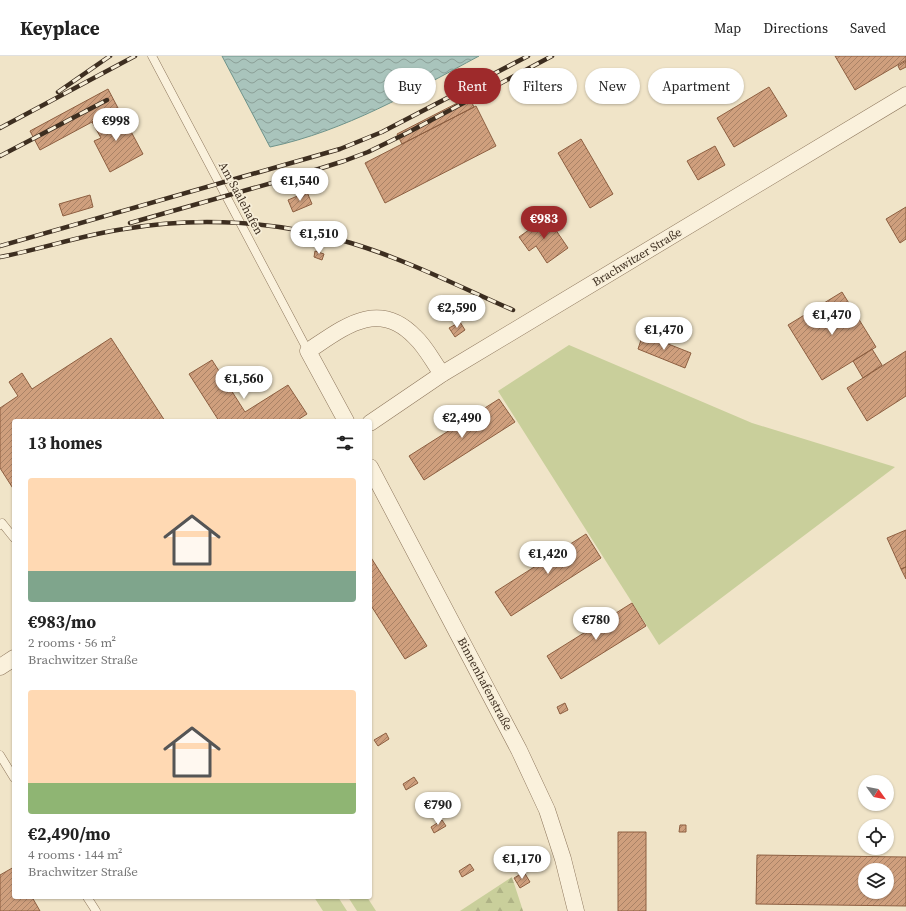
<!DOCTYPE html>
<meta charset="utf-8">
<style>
:root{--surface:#fff;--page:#f2f2f2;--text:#222;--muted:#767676;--line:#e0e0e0;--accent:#9e2a2b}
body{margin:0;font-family:"Source Serif 4",serif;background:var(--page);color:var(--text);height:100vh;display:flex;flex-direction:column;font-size:15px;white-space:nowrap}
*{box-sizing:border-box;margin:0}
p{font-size:13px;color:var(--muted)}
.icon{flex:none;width:22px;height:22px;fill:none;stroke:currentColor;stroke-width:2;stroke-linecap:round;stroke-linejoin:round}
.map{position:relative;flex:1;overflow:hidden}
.sheet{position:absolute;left:12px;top:363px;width:360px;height:480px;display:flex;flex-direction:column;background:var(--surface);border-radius:4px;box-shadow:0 1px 3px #0004}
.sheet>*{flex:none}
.banner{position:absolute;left:384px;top:12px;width:380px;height:36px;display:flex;gap:8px}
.needle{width:26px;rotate:123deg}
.fabs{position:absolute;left:858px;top:719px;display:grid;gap:8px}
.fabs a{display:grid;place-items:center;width:36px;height:36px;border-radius:50%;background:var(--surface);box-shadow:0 1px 3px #0004;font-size:20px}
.price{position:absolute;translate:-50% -34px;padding:0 9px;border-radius:14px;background:#fff;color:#222;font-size:13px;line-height:26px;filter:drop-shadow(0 1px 2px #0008)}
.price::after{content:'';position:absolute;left:50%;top:24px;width:12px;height:9px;margin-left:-6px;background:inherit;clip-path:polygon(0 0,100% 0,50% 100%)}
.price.selected{background:var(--accent);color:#fff}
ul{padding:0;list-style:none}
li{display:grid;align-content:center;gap:8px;height:212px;padding:0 16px}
li span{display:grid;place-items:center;height:124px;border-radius:4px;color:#555}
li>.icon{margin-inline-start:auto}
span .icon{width:72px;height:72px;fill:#fffc;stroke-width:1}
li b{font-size:17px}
h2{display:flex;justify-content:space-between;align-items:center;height:48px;padding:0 16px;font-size:17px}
.chip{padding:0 14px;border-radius:18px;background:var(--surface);box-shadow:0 1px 3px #0004;font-size:14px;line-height:36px}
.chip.selected{background:var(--accent);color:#fff}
header{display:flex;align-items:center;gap:24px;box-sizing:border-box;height:56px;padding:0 20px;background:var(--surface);border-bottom:1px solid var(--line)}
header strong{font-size:19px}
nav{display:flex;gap:22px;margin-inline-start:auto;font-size:14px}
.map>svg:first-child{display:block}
.green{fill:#c9cf9b}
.forest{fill:url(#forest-firs)}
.water{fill:url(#water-waves);stroke:#6f938a}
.building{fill:url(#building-hatch);stroke:#8d5f41;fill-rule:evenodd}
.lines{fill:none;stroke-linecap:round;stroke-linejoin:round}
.lane-casing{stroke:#8d765c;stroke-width:9}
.street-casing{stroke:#8d765c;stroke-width:17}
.lane{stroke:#faf1dc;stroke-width:8}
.street{stroke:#faf1dc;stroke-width:16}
.rail-casing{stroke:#3d2e20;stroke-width:4.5}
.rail{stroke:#f7eed8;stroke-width:3;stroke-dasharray:9;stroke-linecap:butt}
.labels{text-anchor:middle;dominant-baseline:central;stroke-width:3.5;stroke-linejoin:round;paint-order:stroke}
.street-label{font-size:12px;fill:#3d2e20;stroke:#f7eed8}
</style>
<header>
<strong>Keyplace</strong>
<nav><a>Map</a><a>Directions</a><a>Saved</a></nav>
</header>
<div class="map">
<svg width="906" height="855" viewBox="0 0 906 855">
<defs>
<pattern id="forest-firs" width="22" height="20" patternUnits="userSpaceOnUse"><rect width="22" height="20" fill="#c9cf9b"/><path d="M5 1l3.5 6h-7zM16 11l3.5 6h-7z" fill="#aeb285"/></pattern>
<pattern id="water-waves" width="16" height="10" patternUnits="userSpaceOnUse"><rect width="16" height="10" fill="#a9c4bc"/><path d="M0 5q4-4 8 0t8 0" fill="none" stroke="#8ba098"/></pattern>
<pattern id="building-hatch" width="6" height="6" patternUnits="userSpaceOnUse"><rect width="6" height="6" fill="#cf9f7d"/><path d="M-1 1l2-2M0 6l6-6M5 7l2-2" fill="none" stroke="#a98266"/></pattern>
</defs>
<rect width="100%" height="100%" fill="#f0e4c8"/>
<!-- green -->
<path class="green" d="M569,289L752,367L895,411L659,589L498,335Z
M314,841H338L347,855H323Z
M348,841H367L376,855H357Z"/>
<!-- forest -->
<path class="forest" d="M512,821L523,855H460Z"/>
<!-- water -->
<path class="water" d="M222,0H479C412,36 345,75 270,91Z"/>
<!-- building -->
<path class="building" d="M835,0H906V4L855,34Z
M906,5V11L900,14L898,10Z
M769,31L787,60L734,91L717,62Z
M108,33L118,52L40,94L30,75Z
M469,41L474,51L402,88L397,78Z
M476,50L496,90L385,147L365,107Z
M114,54L122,71L127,68L143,98L110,116L94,85L101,82L92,66Z
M581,83L613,138L590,152L558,97Z
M715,90L725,109L698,124L687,105Z
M307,136L312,148L293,156L288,144Z
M90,139L93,151L63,160L59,148Z
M906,151V183L900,187L886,163Z
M547,161L568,192L547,207L536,190L529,195L519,181Z
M315,195L324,198L322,204L314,201Z
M842,236L876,291L822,324L788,269Z
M460,266L465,274L455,281L449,272Z
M643,278L691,297L685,312L638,293Z
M111,282L165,365H14V434L0,412V352L18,340L9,326L22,317L32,333Z
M872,293L882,309L863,322L853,305Z
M906,295V340L867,365L847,332Z
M212,304L245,356L288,329L307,358L296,365H219L189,318Z
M499,343L515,366L424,424L409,400Z
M906,474V511L901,513L887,482Z
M586,478L601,502L511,560L495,536Z
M370,500L427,590L405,603L370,548Z
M906,511V523L901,513Z
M632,547L646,570L561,623L547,600Z
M565,647L568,654L560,658L557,651Z
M386,677L389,683L378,690L374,684Z
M414,721L418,727L406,734L403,728Z
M442,764L446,770L434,777L431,771Z
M680,769H686V776H679Z
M618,776H646V855H618Z
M757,799L906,801V850L756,848ZM865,814H887V836H865Z
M470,808L474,814L462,821L459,815Z
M14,811V841H32L40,855H0V819Z
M524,816L530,826L520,832L514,822Z"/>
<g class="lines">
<defs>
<path id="lane" d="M152,0L308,295
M0,469L2,467L14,482
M0,699L14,722
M87,841L96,855"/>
<path id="street" d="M346,365L308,295C343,272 378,242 415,281C426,291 433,306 442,318
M370,367L442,318L906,39
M370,411L519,694L547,754L563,803L576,855
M0,611L14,602"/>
</defs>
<!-- lane casing -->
<use href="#lane" class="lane-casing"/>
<!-- street casing -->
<use href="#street" class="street-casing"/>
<!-- lane -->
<use href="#lane" class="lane"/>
<!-- street -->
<use href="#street" class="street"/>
<defs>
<path id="rail" d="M58,36L110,0
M0,72L135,0
M0,100L107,44
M130,167L293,121L344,105L368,96L407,77L552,0
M0,190L340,93L382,76L528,0
M0,201C42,193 82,179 124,173C199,160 278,165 351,187C407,204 460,231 513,254"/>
</defs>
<!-- rail casing -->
<use href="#rail" class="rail-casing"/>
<!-- rail -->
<use href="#rail" class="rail"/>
</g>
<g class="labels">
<!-- street labels -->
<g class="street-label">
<text transform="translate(241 142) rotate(62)">Am Saalehafen</text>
<text transform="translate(637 201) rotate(-31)">Brachwitzer Straße</text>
<text transform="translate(485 628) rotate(62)">Binnenhafenstraße</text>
</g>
</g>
</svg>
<div class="fabs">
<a><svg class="needle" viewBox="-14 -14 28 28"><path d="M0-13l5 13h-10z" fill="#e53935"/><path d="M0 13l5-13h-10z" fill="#767676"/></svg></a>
<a><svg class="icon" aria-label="locate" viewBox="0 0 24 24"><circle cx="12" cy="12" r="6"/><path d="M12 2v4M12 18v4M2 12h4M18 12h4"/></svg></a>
<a><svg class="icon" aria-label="layers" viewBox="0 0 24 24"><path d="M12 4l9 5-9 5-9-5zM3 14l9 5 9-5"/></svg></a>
</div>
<b class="price" style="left:116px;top:86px">€998</b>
<b class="price" style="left:300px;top:146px">€1,540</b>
<b class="price selected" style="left:544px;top:184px">€983</b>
<b class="price" style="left:319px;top:199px">€1,510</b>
<b class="price" style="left:457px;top:273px">€2,590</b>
<b class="price" style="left:832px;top:280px">€1,470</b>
<b class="price" style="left:664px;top:295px">€1,470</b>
<b class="price" style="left:244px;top:344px">€1,560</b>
<b class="price" style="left:462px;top:383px">€2,490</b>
<b class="price" style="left:548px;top:519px">€1,420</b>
<b class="price" style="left:596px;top:585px">€780</b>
<b class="price" style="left:438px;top:770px">€790</b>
<b class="price" style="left:522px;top:824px">€1,170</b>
<div class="banner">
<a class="chip">Buy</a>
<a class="chip selected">Rent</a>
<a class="chip">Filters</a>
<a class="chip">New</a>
<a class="chip">Apartment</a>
</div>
<section class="sheet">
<h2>13 homes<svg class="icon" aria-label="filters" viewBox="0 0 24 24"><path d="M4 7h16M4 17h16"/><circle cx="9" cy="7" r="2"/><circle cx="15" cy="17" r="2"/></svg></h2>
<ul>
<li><span style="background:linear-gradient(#ffd9b3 75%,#7fa58c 0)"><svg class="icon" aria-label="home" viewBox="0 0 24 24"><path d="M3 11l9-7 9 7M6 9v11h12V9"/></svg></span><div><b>€983/mo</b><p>2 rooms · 56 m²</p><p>Brachwitzer Straße</p></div></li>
<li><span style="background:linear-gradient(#ffd9b3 75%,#8fb573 0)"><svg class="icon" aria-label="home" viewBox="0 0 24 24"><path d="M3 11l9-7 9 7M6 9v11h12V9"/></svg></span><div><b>€2,490/mo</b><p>4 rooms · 144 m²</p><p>Brachwitzer Straße</p></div></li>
</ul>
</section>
</div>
